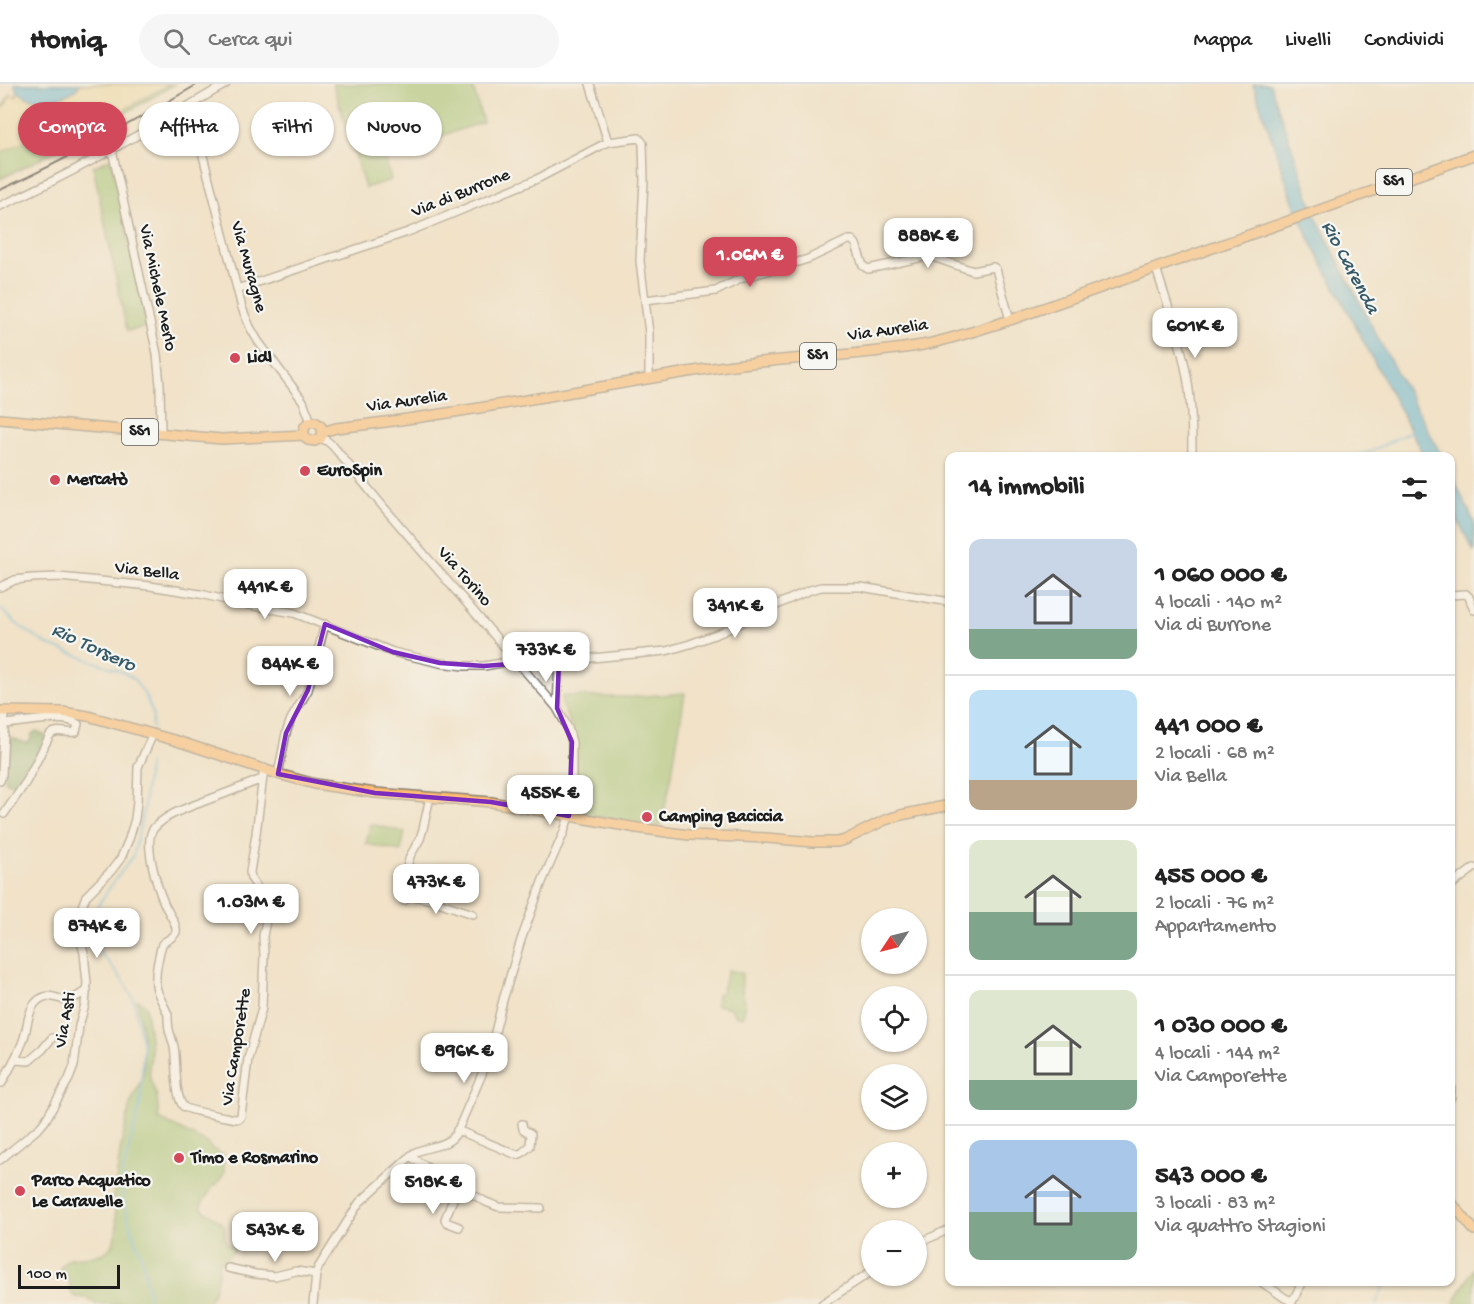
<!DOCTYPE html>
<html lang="it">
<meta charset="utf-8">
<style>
:root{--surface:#fff;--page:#f6f6f6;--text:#222;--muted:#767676;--line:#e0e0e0;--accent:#d1495b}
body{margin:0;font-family:"Gochi Hand",sans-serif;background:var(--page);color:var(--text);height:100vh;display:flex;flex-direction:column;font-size:22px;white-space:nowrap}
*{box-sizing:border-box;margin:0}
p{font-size:20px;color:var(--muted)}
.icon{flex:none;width:33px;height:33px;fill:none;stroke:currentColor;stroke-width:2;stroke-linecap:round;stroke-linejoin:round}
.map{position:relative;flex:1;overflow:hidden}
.drawer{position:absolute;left:945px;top:368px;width:510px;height:834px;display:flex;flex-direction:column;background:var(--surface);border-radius:12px;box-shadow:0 2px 4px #0004}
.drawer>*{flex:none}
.guide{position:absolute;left:18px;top:18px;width:570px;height:54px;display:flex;gap:12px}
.needle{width:39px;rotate:235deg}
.controls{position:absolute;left:861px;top:824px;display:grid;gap:12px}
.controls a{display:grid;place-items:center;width:66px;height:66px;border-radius:50%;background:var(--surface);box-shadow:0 2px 4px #0004;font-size:30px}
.scale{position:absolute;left:18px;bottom:15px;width:102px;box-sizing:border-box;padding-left:6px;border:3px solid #1c1c1c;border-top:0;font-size:16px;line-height:21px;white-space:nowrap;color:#1c1c1c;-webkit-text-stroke:4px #f6f6f2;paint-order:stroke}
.price{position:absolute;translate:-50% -51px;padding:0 14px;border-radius:12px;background:#fff;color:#222;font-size:20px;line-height:39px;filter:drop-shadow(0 2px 3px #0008)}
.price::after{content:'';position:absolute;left:50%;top:36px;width:18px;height:14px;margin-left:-9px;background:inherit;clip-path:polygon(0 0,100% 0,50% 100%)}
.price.current{background:var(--accent);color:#fff}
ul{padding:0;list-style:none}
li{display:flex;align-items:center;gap:18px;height:150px;padding:0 24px}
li+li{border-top:2px solid var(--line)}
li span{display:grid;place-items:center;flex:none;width:168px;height:120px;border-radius:12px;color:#555}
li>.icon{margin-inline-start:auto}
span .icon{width:72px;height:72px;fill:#fffc;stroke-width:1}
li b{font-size:26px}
h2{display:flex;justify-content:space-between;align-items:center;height:72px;padding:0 24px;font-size:26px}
.pill{padding:0 21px;border-radius:27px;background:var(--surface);box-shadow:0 2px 4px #0004;font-size:21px;line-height:54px}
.pill.current{background:var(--accent);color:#fff}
header{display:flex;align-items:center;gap:36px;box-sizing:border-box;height:84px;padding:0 30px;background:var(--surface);border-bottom:2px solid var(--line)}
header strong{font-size:28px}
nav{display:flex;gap:33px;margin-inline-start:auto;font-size:21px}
.search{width:420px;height:54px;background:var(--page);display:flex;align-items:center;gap:15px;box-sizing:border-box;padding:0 21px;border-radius:33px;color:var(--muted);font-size:22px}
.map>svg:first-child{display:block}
.green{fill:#98c26f;stroke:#5a6f46;stroke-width:1.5}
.forest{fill:#7aa862;stroke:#4b623f;stroke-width:1.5}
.sand{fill:#eeda9e;stroke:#857b5d;stroke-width:1.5}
.water{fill:#5cb5d9;stroke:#3c687a;stroke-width:1.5}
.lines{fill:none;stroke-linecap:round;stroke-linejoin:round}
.stream{stroke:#5cb5d9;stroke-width:2}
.minor-casing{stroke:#867f72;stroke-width:10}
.major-casing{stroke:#867f72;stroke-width:12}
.minor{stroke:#fff;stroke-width:7}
.major{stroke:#ffbb71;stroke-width:9}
.rail{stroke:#1c1c1c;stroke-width:2}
.marked{fill:none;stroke:#7b2cbf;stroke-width:4.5;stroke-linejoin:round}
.poi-dot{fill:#d1495b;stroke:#f6f6f2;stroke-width:2}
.labels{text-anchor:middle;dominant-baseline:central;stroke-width:4.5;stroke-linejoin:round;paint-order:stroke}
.shield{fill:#f6f6f2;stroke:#5d5d5c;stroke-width:1.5}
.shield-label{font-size:16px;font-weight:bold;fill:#1c1c1c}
.street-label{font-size:18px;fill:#1c1c1c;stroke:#f6f6f2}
.poi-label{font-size:18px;font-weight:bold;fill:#1c1c1c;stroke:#f6f6f2;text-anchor:start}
.water-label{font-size:20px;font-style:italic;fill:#365968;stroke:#f6f6f2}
</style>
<header>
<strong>Homiq</strong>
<div class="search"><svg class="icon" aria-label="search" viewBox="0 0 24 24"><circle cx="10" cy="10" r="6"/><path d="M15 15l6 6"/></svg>Cerca qui</div>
<nav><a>Mappa</a><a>Livelli</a><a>Condividi</a></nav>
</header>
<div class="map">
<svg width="1474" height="1220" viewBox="0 0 1474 1220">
<rect width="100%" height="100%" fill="#f6f6f2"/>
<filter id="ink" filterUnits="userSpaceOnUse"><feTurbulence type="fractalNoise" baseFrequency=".0167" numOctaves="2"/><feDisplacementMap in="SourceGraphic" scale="12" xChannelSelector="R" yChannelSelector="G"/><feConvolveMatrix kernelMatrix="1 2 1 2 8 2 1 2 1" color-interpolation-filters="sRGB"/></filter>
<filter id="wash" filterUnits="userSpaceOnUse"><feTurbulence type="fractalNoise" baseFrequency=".008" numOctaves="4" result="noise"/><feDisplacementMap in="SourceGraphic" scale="24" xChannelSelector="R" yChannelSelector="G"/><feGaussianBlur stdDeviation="1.35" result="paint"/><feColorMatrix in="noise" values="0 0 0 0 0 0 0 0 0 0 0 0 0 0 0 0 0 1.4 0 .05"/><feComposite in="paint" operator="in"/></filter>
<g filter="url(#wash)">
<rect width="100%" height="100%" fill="#f1e2c8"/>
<!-- green -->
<path class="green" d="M80,0H175C118,34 60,66 0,95V26L11,10L15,13L17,10L18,7C35,16 52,16 69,8C74,6 77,5 80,0Z
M333,0H472L483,38L385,71L391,96L365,104Z
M111,74L147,243L127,247L93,83Z
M685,609L670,701L660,743L574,730L576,718L574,658L572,644L562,621V612L629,613Z
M370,740L405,748L401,767L366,760Z
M728,886L742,889V905L745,918L743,933L734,931L731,924L716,921L717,910L721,909Z
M137,916L142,918L146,923L151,964V973L149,982L150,995L157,1012L159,1035L206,1058L212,1065L224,1071V1090L217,1100L212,1104L200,1123L222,1139L225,1143V1155L227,1160L237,1165L219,1179L218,1190L215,1203L208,1220H95L88,1214L76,1213L71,1209L69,1197L61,1188V1182L69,1174L93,1172L104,1169L113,1161L117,1143L113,1112L116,1098L120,1067L130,1020L143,992L144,986L142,947Z
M1474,1184V1220H1453Z"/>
<!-- forest -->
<path class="forest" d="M36,647L46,652L33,677L23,682V684L28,689L20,701L8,699L5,696L9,654H13L26,659L30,657L32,650Z"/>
<!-- sand -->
<path class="sand" d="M80,0H169L101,39L93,27L0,69V26L6,20L11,10L16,13L18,7C32,20 70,17 80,0Z"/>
<!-- water -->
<path class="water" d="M14,0H80C72,14 37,20 23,11C18,9 16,5 14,0Z
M1253,0H1270L1316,133L1376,250L1442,372H1424L1311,158L1296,126Z
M1451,389L1474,438V468L1451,423Z"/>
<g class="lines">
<!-- stream -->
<path class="stream" d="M1353,372L1372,367L1413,346
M0,524L18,541L48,561L112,584L122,588L133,594L145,611L153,630L152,644
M146,1220L149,1212L142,1174L129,1139L122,1111L123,1087L140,1022L143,963L133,914L122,895L96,863L92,846L94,828L110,803L133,772L144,725L145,707L149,680
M1376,1220L1386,1197"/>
</g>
</g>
<g filter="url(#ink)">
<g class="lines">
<defs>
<path id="minor" d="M590,0L608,58
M190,21L242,224L250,243L258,257L303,317L311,338
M112,66L157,270L160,301L161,350
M0,122C79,87 152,43 226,0
M1156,184C1168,223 1184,265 1189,306C1192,328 1192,350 1192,372
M237,205L408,148L537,95L608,58L639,54L643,59L644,96L640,177L649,249V294
M645,216L716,207L740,195L808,175L848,156H852L856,160L863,182L868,185L928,172L933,173L973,187L993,183L996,185L1010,236
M0,503L15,496L32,494L59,493L150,502L200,510L248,521L294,529L393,568L440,579L464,582H484L524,575L571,576L666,567L690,560L722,548L783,518L810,506L821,503H861L950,518
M1450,511L1466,510L1469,513L1474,526
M557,624L559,576
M4,640C21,639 64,630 78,640L76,648C66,650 57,644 50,651L26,698L4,730
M278,690L286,649L291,635L308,606L325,540
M262,695C242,703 222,711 202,718C184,725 167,730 154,744C142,757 158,805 164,819C167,827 178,841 176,848C174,854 166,856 162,860C159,871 155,890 156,901C157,912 165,921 168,931C168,936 168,940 169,945C170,951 173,957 174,963C177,978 174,1010 183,1022C187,1027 227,1033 236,1035L240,1034L241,1032L248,975L262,924L264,871L263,852L268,826L266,817L251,794L250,788L256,750L264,684
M0,697L2,691L5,627
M1450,802L1474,784
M405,810L432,816L473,830
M404,817L406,787L410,772L420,755L423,745L430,713
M14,976L29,977L42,966L52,954
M2,999C9,985 18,971 23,957C28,944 27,923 40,915C50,908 57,916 66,916C74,916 81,910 87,906
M457,1046L517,1071L522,1069L530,1062L531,1050L523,1045L522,1040
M410,1072L438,1091L486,1118L499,1123L541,1124
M0,1076L40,1043L45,1037L69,995L74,982L79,942L85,921L87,899L84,869L78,847V833L86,812L111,787L121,774L129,755L135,735L137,718L138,683L153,650
M458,1103L445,1135L446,1138L459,1143
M916,1160L950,1145
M228,1184L255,1190L275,1192L296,1187L316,1190
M1260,1197L1285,1214L1292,1217
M313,1220L316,1190L318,1184L359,1119L414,1069C429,1061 448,1064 457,1048L482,990L493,956L503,916L521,856L542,798L564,748L569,732L572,715V658L568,644L557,624L381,420L333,362L327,357L321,354
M822,1220L872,1187
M1291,1220L1303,1197"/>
<path id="major" d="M0,335L222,355L304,351L308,356L315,357L321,354C325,344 319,336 308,339L304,344V351
M323,348L336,344C465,330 591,303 719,283C786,273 855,273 923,261C953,255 981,245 1010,236L1474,71
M0,627L62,628L88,632L177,657L278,690L315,700L375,709L491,718L637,744L689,751L767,754L813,758H837L845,756L885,736L901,731L950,721
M1450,1004V1013
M1450,1117L1474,1146"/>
</defs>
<!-- minor casing -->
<use href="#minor" class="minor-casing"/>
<!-- major casing -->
<use href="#major" class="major-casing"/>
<!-- minor -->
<use href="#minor" class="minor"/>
<!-- major -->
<use href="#major" class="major"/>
<!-- rail -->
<path class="rail" d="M0,106C68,75 133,38 198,0"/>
</g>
</g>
<!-- marked area -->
<path d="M0 0H1474V1220H0ZM325,540L393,568L440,579L484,582L559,576L557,624L572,658L569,732L491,718L375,709L278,690L286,649L308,606Z" fill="#f1e2c8" fill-opacity=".55" fill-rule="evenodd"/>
<path class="marked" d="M325,540L393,568L440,579L484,582L559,576L557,624L572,658L569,732L491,718L375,709L278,690L286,649L308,606Z"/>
<!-- markers -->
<g class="poi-dot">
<circle cx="235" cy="274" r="6"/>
<circle cx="305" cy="387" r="6"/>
<circle cx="55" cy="396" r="6"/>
<circle cx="647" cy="733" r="6"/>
<circle cx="179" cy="1074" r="6"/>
<circle cx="20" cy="1107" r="6"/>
</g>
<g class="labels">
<!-- shield labels -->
<g class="shield">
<rect x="1376" y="85" width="36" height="26" rx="4.5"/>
<rect x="800" y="259" width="36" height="26" rx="4.5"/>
<rect x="122" y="335" width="36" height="26" rx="4.5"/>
</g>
<g class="shield-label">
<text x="1394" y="98">SS1</text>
<text x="818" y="272">SS1</text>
<text x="140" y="348">SS1</text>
</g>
<!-- street labels -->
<g class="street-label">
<text transform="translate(461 110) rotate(-22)">Via di Burrone</text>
<text transform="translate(248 183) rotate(74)">Via Muragne</text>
<text transform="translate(157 204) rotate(78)">Via Michele Merlo</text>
<text transform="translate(888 247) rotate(-8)">Via Aurelia</text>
<text transform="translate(407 318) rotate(-8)">Via Aurelia</text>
<text transform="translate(147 488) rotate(7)">Via Bella</text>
<text transform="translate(464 493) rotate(49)">Via Torino</text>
<text transform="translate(66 936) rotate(-80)">Via Asti</text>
<text transform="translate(237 963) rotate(-81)">Via Camporette</text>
</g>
<!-- poi labels -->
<g class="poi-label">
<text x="247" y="274">Lidl</text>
<text x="317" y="387">EuroSpin</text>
<text x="67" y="396">Mercatò</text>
<text x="659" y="733">Camping Baciccia</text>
<text x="191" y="1074">Timo e Rosmarino</text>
<text x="32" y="1097">Parco Acquatico<tspan x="32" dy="21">Le Caravelle</tspan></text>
</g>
<!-- water labels -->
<g class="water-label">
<text transform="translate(1349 184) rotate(62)">Rio Carenda</text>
<text transform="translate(93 565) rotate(25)">Rio Torsero</text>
</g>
</g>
</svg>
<div class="controls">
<a><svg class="needle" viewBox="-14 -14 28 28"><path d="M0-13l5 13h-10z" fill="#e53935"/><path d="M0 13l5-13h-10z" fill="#767676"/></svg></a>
<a><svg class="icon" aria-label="locate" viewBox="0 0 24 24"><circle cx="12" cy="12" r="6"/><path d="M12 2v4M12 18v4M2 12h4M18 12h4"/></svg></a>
<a><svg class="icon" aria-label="layers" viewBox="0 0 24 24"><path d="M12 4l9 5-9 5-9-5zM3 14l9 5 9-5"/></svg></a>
<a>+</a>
<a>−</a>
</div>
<div class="scale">100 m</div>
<b class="price" style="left:928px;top:185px">888K €</b>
<b class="price current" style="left:750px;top:204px">1.06M €</b>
<b class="price" style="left:1195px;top:275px">601K €</b>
<b class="price" style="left:265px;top:536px">441K €</b>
<b class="price" style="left:735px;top:555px">341K €</b>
<b class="price" style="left:546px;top:599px">733K €</b>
<b class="price" style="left:290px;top:613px">844K €</b>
<b class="price" style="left:550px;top:742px">455K €</b>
<b class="price" style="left:436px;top:831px">473K €</b>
<b class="price" style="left:251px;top:851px">1.03M €</b>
<b class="price" style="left:97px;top:875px">874K €</b>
<b class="price" style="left:464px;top:1000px">896K €</b>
<b class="price" style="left:433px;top:1131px">518K €</b>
<b class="price" style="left:275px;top:1179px">543K €</b>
<div class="guide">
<a class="pill current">Compra</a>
<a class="pill">Affitta</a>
<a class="pill">Filtri</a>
<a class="pill">Nuovo</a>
</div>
<section class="drawer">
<h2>14 immobili<svg class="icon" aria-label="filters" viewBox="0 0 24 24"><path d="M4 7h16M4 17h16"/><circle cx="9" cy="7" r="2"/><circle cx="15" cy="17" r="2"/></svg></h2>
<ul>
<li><span style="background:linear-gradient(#c9d6e8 75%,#7fa58c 0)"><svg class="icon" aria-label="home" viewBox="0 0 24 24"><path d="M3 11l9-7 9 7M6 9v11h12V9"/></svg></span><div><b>1 060 000 €</b><p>4 locali · 140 m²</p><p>Via di Burrone</p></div></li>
<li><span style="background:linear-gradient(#bfe0f5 75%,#b9a48a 0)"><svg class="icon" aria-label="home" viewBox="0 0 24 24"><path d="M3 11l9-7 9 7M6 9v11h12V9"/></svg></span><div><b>441 000 €</b><p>2 locali · 68 m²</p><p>Via Bella</p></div></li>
<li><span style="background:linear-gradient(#dfe7d0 60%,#7fa58c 0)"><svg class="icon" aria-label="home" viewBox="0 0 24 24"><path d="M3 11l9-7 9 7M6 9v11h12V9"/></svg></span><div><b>455 000 €</b><p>2 locali · 76 m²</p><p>Appartamento</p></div></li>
<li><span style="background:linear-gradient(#dfe7d0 75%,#7fa58c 0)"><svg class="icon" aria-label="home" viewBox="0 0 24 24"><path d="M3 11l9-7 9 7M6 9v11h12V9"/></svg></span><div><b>1 030 000 €</b><p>4 locali · 144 m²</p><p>Via Camporette</p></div></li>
<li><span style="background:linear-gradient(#a9c7e8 60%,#7fa58c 0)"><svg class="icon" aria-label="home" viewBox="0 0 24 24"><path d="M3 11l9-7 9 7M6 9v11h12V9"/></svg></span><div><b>543 000 €</b><p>3 locali · 83 m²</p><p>Via quattro Stagioni</p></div></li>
</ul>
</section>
</div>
